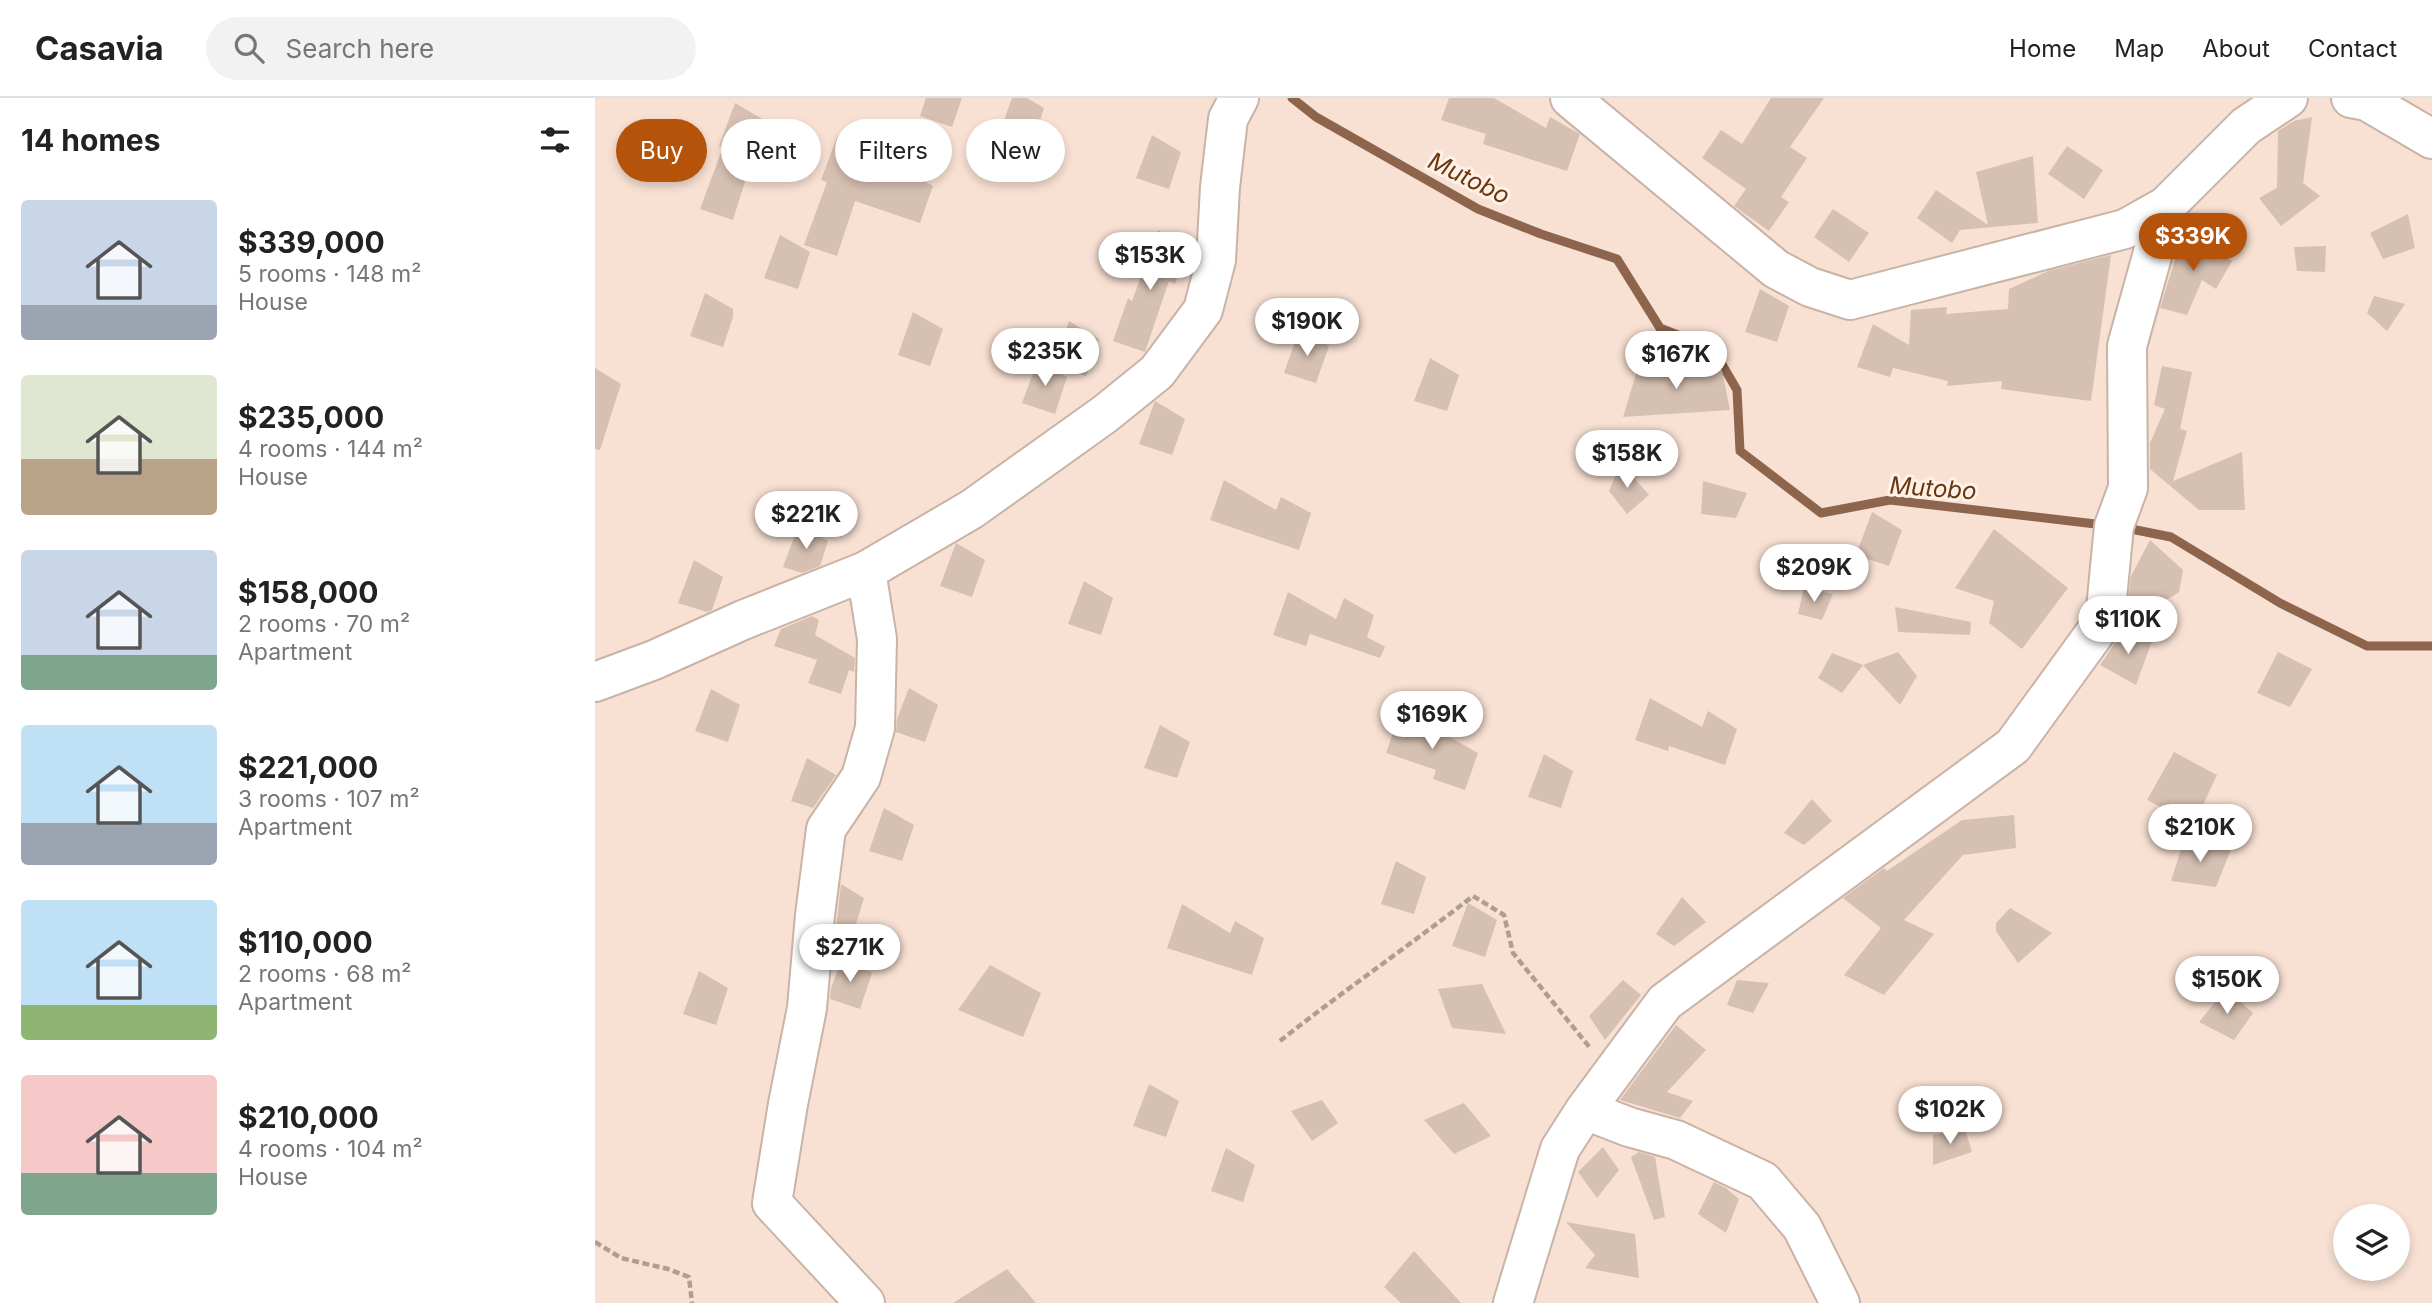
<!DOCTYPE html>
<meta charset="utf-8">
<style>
:root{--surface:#fff;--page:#f2f2f2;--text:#222;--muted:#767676;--line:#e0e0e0;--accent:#b45309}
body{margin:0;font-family:Inter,sans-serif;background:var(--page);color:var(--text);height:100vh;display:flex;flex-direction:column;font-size:26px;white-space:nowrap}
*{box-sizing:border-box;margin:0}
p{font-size:23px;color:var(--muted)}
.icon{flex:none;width:38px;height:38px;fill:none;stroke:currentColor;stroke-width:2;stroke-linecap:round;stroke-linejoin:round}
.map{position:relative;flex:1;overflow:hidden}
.panel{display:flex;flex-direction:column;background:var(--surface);width:595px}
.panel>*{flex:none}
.hud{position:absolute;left:21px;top:21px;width:665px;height:63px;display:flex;gap:14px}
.buttons{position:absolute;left:1738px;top:1106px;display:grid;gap:14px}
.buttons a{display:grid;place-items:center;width:77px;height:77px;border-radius:50%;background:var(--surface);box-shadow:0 4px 10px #0003;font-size:35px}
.price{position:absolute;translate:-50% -60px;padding:0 16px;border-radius:24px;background:#fff;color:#222;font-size:23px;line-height:46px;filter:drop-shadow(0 2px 4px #0008)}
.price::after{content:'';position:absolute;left:50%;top:42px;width:21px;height:16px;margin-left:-10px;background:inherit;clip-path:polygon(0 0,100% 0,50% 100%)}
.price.selected{background:var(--accent);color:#fff}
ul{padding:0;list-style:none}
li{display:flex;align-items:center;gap:21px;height:175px;padding:0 21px}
li span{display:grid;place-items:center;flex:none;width:196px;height:140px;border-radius:7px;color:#555}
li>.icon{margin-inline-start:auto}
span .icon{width:84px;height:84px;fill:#fffc;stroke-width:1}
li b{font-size:30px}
h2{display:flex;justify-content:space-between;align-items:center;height:84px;padding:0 21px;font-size:30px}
.chip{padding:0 24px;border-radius:32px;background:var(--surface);box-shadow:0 4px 10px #0003;font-size:24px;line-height:63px}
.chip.selected{background:var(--accent);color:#fff}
header{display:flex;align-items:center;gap:42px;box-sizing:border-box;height:98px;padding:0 35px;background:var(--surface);border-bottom:2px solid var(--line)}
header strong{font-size:33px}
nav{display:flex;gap:38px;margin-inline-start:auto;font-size:24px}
.search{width:490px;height:63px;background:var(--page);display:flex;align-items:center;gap:18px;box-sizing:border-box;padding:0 24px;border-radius:38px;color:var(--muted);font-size:26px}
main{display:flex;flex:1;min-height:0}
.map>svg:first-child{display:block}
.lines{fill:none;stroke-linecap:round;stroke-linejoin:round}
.stream{stroke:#8c654c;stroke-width:9}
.building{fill:#d6c0b2}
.minor-casing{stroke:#c9b3a6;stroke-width:42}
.major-casing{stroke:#c9b3a6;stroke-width:42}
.path{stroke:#af9d92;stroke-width:4.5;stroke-dasharray:7 3.5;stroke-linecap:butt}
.minor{stroke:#fff;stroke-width:38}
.major{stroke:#fff;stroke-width:38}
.labels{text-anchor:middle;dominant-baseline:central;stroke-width:6;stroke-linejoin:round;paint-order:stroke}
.water-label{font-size:24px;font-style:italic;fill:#69360e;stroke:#fff1e8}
</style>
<header>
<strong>Casavia</strong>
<div class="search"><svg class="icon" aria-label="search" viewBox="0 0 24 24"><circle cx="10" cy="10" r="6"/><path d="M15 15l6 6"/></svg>Search here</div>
<nav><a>Home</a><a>Map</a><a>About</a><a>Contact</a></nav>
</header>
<main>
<section class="panel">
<h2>14 homes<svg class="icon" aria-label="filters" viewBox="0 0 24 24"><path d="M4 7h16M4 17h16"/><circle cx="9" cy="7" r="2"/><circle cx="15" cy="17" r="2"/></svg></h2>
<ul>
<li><span style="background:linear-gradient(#c9d6e8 75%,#9aa5b1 0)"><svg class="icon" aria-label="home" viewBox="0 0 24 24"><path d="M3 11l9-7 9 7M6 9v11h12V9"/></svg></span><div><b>$339,000</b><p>5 rooms · 148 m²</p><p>House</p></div></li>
<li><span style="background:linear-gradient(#dfe7d0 60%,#b9a48a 0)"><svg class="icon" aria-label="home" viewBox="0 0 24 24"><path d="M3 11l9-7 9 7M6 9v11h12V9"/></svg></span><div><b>$235,000</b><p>4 rooms · 144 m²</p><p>House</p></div></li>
<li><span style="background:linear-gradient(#c9d6e8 75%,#7fa58c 0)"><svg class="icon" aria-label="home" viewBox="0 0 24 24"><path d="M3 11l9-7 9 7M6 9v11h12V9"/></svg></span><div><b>$158,000</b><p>2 rooms · 70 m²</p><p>Apartment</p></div></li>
<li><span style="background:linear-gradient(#bfe0f5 70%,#9aa5b1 0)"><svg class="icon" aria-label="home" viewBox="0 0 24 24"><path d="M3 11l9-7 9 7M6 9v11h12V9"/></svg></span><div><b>$221,000</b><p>3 rooms · 107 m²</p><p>Apartment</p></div></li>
<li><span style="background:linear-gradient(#bfe0f5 75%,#8fb573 0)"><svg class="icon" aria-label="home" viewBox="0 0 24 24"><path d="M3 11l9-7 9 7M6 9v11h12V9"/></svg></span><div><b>$110,000</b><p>2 rooms · 68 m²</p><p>Apartment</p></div></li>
<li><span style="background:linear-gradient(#f6c9c9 70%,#7fa58c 0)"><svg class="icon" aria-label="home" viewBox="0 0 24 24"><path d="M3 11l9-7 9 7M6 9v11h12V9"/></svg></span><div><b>$210,000</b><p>4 rooms · 104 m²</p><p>House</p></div></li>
</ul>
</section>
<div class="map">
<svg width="1837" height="1205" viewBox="0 0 1837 1205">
<rect width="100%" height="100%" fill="#f8e1d3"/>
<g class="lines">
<!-- stream -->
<path class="stream" d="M697,0L721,19L883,111L946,136L1022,161L1065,230L1118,251L1142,292L1145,353L1226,415L1295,402L1509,427
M1526,429L1576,439L1685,505L1772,548H1837"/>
</g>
<!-- building -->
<path class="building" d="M331,0H367L357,29L325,18Z
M417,0H432L449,10L437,47L404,36Z
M854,0H899L951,30L955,19L983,35L985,36L972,73L888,46L891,36L846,22Z
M1176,0H1229L1195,49L1212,60L1186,99L1194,104L1174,133L1139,108L1151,91L1107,60L1126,32L1147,46Z
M140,5L169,22L138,122L105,111L128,49L124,48Z
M1717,19L1708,85L1725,98L1686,128L1664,100L1682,90L1683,33L1699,23Z
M557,37L586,54L574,91L541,80Z
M242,39L306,77L308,71L338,88L325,125L260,103L242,158L209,147L232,84L226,82Z
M1472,48L1508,72L1489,101L1453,76Z
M1438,58L1443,125L1365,132L1357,145L1322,120L1341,92L1393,127L1381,74Z
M1238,111L1274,135L1254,164L1219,139Z
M1813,116L1820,150L1788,161L1775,135Z
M563,132L592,149L580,186L574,183L550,254L518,243L533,200L537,203Z
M1589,133L1637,163L1621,191L1607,182L1592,217L1565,210Z
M185,137L215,154L203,191L169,180Z
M1731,148L1730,174L1702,173L1699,149Z
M1516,157L1496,303L1406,291L1407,283L1352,288L1353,283L1298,270L1295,279L1262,269L1278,226L1314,247L1316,212L1352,209L1351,216L1413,211L1414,191L1453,173Z
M1165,191L1194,208L1182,244L1150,234Z
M110,195L138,211V219L128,249L95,238Z
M1779,198L1810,206L1792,233L1772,215Z
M318,214L348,231L335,268L303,257Z
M474,223L504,241L491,278L459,266Z
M704,232L734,248L721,285L689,275Z
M835,260L864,277L852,313L819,303Z
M443,262L472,279L460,316L427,305Z
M1044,266L1127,272L1135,312L1028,319Z
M1567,268L1597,274L1585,331L1592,333L1578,383L1647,354L1650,412H1604L1555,371V345L1570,311L1559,307Z
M0,270L26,286L5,352L0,351Z
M560,303L590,321L577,357L544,346Z
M1026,365L1054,397L1032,416L1014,393Z
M629,382L681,412L686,399L716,415L704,452L615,422Z
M1108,383L1152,395L1141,420L1106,416Z
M1277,414L1307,432L1294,468L1261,457Z
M204,426L233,443L225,468L207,475L188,469Z
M1399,431L1473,490L1427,551L1394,525L1399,503L1360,490Z
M1555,442L1588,472L1584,494L1530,528L1536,478Z
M361,445L390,462L377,499L345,488Z
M99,462L128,479L117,512L112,514L83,505Z
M489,483L518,500L506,537L473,526Z
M1209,490L1238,496L1227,522L1203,516Z
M693,494L741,521L749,500L779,517L772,539L790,549L785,560L715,536L711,548L678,537Z
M1300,509L1376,524L1375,537L1303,534Z
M217,518L224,522L220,537L260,560L259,574L254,572L246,596L213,585L222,562L179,548L186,531Z
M1529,532L1557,543L1541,587L1505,567Z
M1303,554L1322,578L1305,607L1268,567Z
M1683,554L1717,571L1695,609L1662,595Z
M1237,555L1268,567L1247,595L1223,580Z
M314,590L343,607L330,644L301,634L302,621Z
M116,591L145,607L133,644L100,633Z
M1055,600L1107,629L1113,613L1142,631L1130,667L1074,648L1073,653L1040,642Z
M806,612L883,655L870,692L838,681L841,672L791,655Z
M565,627L595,644L582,680L549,670Z
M1579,654L1622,677L1599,726L1552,702Z
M949,656L978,673L966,710L933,699Z
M212,660L241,677L218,710L196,703Z
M1217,701L1237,723L1209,747L1189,735Z
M289,710L319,727L307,763L274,753Z
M1419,717L1421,750L1368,757L1309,822L1339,836L1289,897L1249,877L1286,830L1248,800L1289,770L1292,773L1367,722Z
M1589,742L1636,751L1621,789L1576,783Z
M801,763L831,779L819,816L786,806Z
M246,786L269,800L258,836L241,831Z
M1087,799L1111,824L1079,848L1061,836Z
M873,805L902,822L890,859L857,848Z
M587,806L635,835L640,823L669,840L657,877L572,850Z
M1415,810L1457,835L1423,865L1401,833V825Z
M248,858L277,875L265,911L235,901L236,890Z
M395,867L446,895L428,939L363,912Z
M104,873L133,890L121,927L88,916Z
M1028,882L1046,897L1010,942L994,918Z
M1142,882L1174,885L1158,915L1132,907Z
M887,886L911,936L857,930L843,891Z
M1631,891L1658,915L1639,942L1604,924Z
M1081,927L1111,952L1072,994L1098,1003L1085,1020L1025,1002Z
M554,986L584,1003L571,1039L538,1028Z
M727,1002L743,1025L717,1043L696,1013Z
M869,1005L896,1038L859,1056L829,1022Z
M1370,1031L1377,1054L1338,1067V1037Z
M1008,1049L1024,1072L1002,1100L983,1074Z
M631,1050L660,1067L648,1104L616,1093Z
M1044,1054L1060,1059L1070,1119L1059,1122L1036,1059Z
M1119,1084L1131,1090L1144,1101L1131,1135L1103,1116Z
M971,1124L1040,1136L1044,1180L990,1170L1000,1157Z
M819,1153L866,1205H806L789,1189Z
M412,1171L441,1205H358Z"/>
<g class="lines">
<defs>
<path id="minor" d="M0,584L59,562L148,522L271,473L377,411L510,316L562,274L608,212L621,162L625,89L633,21L644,0
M990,1012L1034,1029L1081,1042L1168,1083L1207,1129L1245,1205
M270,1205L177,1105L193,1006L212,910L220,817L231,731L266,679L280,630L282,541L271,473
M918,1205L965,1051L990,1012L1070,904L1418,648L1510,521L1519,428L1533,390L1532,248L1571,108"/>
<path id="major" d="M975,0L1181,171L1215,189L1255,202L1530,131L1571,108L1651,28L1693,0
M1756,0L1772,3L1837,41"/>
</defs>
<!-- minor casing -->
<use href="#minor" class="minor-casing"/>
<!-- major casing -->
<use href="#major" class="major-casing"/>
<!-- path -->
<path class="path" d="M685,943C748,893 814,848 878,798L909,817L918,855L996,951
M0,1144L26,1160L73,1171L94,1179L97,1205"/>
<!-- minor -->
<use href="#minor" class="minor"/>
<!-- major -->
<use href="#major" class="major"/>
</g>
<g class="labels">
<!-- water labels -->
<g class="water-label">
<text transform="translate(874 80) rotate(26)">Mutobo</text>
<text transform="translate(1338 390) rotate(4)">Mutobo</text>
</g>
</g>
</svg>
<div class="buttons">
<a><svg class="icon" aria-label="layers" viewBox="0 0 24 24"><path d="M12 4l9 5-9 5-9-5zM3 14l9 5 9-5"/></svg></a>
</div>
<b class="price selected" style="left:1598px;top:175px">$339K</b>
<b class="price" style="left:555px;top:194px">$153K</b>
<b class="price" style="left:712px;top:260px">$190K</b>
<b class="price" style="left:450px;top:290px">$235K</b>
<b class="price" style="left:1081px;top:293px">$167K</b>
<b class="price" style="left:1032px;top:392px">$158K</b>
<b class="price" style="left:211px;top:453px">$221K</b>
<b class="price" style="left:1219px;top:506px">$209K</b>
<b class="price" style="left:1533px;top:558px">$110K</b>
<b class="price" style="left:837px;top:653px">$169K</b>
<b class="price" style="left:1605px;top:766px">$210K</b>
<b class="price" style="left:255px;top:886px">$271K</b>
<b class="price" style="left:1632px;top:918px">$150K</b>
<b class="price" style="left:1355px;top:1048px">$102K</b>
<div class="hud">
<a class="chip selected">Buy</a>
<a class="chip">Rent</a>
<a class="chip">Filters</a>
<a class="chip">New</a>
</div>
</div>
</main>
